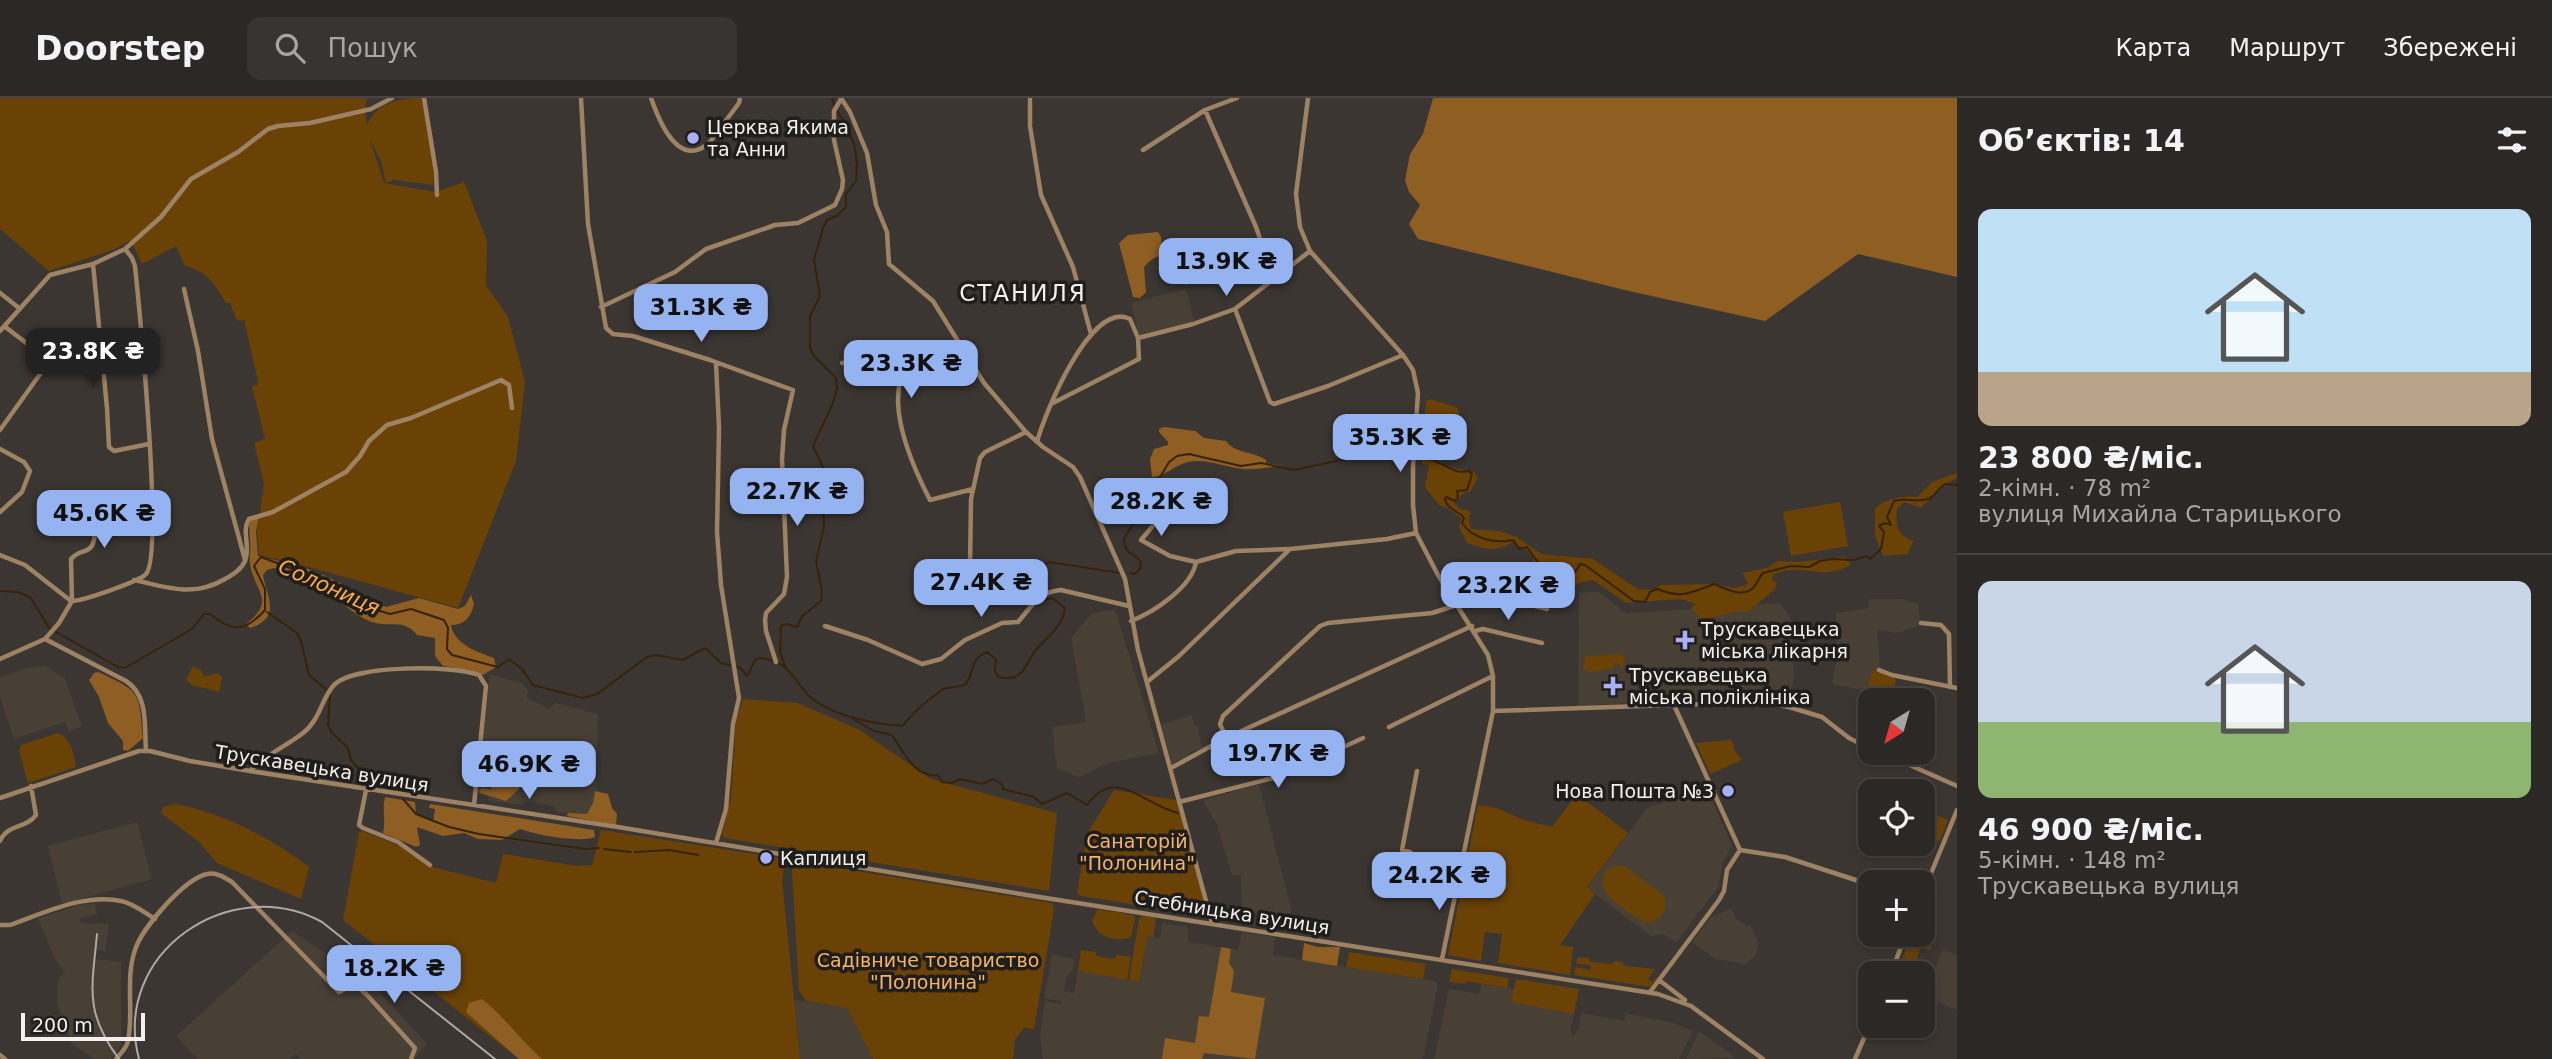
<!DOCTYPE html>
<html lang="uk">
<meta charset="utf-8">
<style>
:root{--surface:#2c2826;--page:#383432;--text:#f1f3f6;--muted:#a6a6a7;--line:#484443;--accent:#95b2f1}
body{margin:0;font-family:"DejaVu Sans",sans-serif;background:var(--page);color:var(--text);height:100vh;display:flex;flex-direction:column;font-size:26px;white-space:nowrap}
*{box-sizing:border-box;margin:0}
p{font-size:23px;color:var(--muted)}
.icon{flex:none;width:38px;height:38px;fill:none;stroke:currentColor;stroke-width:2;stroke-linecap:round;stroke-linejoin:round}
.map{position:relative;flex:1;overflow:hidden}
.details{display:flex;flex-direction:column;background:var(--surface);width:595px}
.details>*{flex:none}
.needle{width:46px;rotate:217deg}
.fabs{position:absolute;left:1858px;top:590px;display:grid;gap:14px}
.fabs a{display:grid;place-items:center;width:77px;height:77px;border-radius:14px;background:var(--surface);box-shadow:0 4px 10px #0003,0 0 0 2px var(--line);font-size:35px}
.scale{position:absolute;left:21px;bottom:18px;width:124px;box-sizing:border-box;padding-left:7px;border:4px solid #f3f0ed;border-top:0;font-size:19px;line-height:24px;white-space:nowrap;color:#f3f0ed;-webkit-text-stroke:5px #201e1c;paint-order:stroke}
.price{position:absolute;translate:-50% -60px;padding:0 16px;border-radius:14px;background:var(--accent);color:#111;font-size:23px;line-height:46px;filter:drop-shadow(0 2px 4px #0008)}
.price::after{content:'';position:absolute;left:50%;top:42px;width:21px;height:16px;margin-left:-10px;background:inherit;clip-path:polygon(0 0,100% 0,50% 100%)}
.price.current{background:#222;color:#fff}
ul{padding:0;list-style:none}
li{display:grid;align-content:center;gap:14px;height:371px;padding:0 21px}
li+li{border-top:2px solid var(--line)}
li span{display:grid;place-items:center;height:217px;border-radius:14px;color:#555}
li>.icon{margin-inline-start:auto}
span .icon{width:126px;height:126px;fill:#fffc;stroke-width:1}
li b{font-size:30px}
h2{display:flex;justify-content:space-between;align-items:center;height:84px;padding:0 21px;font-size:30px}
header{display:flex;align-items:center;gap:42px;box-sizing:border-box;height:98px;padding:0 35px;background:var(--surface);border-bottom:2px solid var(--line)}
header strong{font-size:33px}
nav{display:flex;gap:38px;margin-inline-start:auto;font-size:24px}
.search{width:490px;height:63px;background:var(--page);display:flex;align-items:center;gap:18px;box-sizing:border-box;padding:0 24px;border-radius:14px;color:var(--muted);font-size:26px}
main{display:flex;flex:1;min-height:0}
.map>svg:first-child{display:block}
.built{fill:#483f35}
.green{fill:#6a4206}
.forest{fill:#8e5e22}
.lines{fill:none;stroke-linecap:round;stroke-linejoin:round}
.stream{stroke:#37230a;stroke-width:2}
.minor{stroke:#9e8264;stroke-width:4.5}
.rail{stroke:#ada9a6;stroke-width:2}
.poi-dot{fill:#a8b0fc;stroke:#201e1c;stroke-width:2.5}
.labels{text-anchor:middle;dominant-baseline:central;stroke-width:7;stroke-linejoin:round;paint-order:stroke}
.poi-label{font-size:19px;fill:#f3f0ed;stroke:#201e1c;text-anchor:start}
.street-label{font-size:19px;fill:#f3f0ed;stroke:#201e1c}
.park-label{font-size:19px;fill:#f6b467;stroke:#201e1c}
.water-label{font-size:21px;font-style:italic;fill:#ffac42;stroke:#201e1c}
.quarter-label{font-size:23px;letter-spacing:2px;fill:#f3f0ed;stroke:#201e1c}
</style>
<header>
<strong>Doorstep</strong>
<div class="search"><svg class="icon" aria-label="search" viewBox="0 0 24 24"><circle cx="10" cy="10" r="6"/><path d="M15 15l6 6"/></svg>Пошук</div>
<nav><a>Карта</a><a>Маршрут</a><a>Збережені</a></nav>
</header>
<main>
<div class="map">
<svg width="1957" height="961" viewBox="0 0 1957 961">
<rect width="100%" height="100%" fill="#3b3632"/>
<!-- built -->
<path class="built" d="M1186,191L1194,223L1139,237L1131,205Z
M1599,494L1626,515L1780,505L1791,520L1794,581L1789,599L1771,598L1758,601H1702L1578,608L1579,495Z
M1868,501H1902L1918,506L1921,527L1897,535L1877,532L1880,571L1879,573L1873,571L1866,593L1832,586L1837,560L1836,515L1869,510Z
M1115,511L1159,655L1108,665L1079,679L1057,671L1052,629L1086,624L1071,540L1092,515Z
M46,568L65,580L82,629L69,633L65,624L14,641L0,599V579L27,570Z
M490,576L521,585L528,592L527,600L549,611L555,605L598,616L596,719L556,714L555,708L525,703L522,707L487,702L488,698L476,694Z
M1192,617L1194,627H1197L1202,650L1188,655V658L1172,666L1161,627Z
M1259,686L1292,814L1287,820L1242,812L1241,777H1232L1217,727L1205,706L1204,702Z
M1708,693L1732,748L1722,766L1719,788L1676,845L1664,836L1651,838L1587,790L1648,709Z
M137,724L152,781L62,806L48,748Z
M95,805L97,816L79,821L81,825L109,826L105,853L97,852L96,861L121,864V947L111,961H94L72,946L57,906V886L60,879L65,876L54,859L38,820L76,808Z
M1731,810L1737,822L1747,828L1750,827L1759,846L1756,857L1746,866L1715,861L1692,844L1710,820Z
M1162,825L1187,829L1189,844L1238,852L1242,834L1275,839L1273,857L1434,883L1438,885L1423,961H1043L1040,936L1045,903L1061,906V903L1044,900L1052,857L1074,861L1073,872L1066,879L1064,894L1074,895L1078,873L1138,884L1147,838L1160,840Z
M292,833L373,887L427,946L414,961H300L296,956L290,961H198L176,938Z
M1943,851L1957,857V912L1923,898Z
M1481,886L1577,901L1572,926L1570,928L1572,937H1575L1579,929L1581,915L1624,923L1626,915L1673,925L1693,933L1679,961H1434L1449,891L1479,896Z
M794,902L847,910L873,961H800Z
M1699,933L1736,960L1686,961Z"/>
<!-- green -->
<path class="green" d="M0,0H367L365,11L367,27C377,4 399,0 423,0L434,73L433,87L394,82L386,85L381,63L370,42L384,85L436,94L464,84L487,143L486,187L508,219L525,284L516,363L458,510L301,467L259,457L257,434L264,386L254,345L265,341L252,288L258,287L257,279L244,222L237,223L230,205H226C215,186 207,173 185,168L176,148L142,166L131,142L113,152L49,173L0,131Z
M1431,301L1458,310L1467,346L1462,349L1438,341L1426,347L1423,343L1426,303Z
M1440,350L1449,355L1446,360L1440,363L1446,368L1474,374L1478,380L1470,394H1465L1454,405L1460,411L1470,413L1469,424L1471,431L1500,433L1517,439L1541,456L1593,461L1638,491L1653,492L1661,487L1711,486L1736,490L1746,487L1748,484L1742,475L1767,470L1778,463L1795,464L1845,459L1851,466C1826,485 1799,463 1773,477L1772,482L1777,485L1775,491L1748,514L1738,513L1702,522L1691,510L1696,506L1681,501L1626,505L1593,482L1579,485L1568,493C1549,490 1541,491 1530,474L1533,471V459L1527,452L1513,444C1494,455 1486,451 1467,445L1459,429L1461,420L1449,411L1439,407L1425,389L1429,368L1422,366L1421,355Z
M1957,375V380L1942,388L1921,410L1904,404L1897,411C1895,425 1897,438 1913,443L1908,456L1883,458L1875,437V410C1888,401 1900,397 1917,399L1932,384Z
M1840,404L1848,448L1791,458L1783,414Z
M1619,556L1624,559L1625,564L1621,571L1618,565H1613V571C1604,571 1592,577 1583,571L1586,558Z
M193,568L201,572L204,578L218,575L222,579L219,594L192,587L186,582Z
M1873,571L1893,579L1896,583L1892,596L1896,598L1895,602H1871V614L1860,610Z
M743,601L797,605L858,631L931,681L1057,715L1049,793L724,740L722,736L731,699L736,623Z
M58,635C71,640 74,656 76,669L28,685L19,653L21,647Z
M1731,642L1734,647L1733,650L1742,662L1710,676L1696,645Z
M1114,692L1176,702L1207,814L1203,818L1081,798L1077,795L1087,736Z
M1577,696L1628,735L1587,789L1595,796L1560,847L1573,849L1570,877L1498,865L1502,836L1485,834L1481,863L1448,857L1478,707L1497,710L1521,721L1552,729Z
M176,706C225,716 269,739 309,769L301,801L217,765L199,744L161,715L163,709Z
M1923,711L1948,722L1939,744L1923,736Z
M601,732L786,761L782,782L800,961H519L343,822L359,734L362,733L400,748L428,768L496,785L503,756L577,768L592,767Z
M795,763L1052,805L1054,812L1034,931L1024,930L1015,941L1013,961H873L847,910L806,903L799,892L792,774V765Z
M1620,767L1626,769L1664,798C1669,813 1660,825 1644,824C1630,815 1592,794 1605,775C1609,769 1614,768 1620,767Z
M1098,811L1132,817L1135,820L1131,839C1115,845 1096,839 1092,822Z
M1142,818L1156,820L1153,839L1147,838L1139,884L1129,882L1139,821Z
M1911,840L1932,849L1930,852L1921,849L1911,875H1896Z
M1081,852L1096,854V858L1114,861L1117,857L1131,859L1127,882L1078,873Z
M1349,854L1426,866L1423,881L1346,869Z
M1578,859L1588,860L1591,864L1611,866L1615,863L1622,864L1625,868L1655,871L1648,881L1652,884L1664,872L1650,889L1574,877L1575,869L1590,872L1591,867L1576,866Z
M1452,871L1509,880L1507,890L1466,883L1465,886L1449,884Z
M1516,881L1579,891L1574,916L1511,904Z"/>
<!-- forest -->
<path class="forest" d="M1433,0H1957V179L1858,156L1765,223L1629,193L1418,141L1409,126L1420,107L1409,94L1405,82L1410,56L1423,36Z
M1158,134L1161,139L1162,147L1177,145L1182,160L1187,188C1173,170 1167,143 1144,169L1146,194L1140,200L1133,199L1119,145L1128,137Z
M1164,329L1195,333L1204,340L1226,343C1235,356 1254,353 1266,362V365L1282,368C1269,369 1256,372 1243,371C1225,369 1205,360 1188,364C1175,367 1164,379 1152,379L1150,361L1154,351L1168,347V344L1159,334V331Z
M259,419L256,434L258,458L303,469L328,479L386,509L419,500L458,511L465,508L471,497L474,506C471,519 465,527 451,527C454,546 477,554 494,560L496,569L483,577L474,573L443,568L435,558V540L417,537C403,519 389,531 369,523C355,517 346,507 333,500C314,489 294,480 274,470L267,472L263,477C267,499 282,520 250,530L246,526C277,502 254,493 250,466C249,459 251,451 250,443C250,435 248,429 251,421Z
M98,574C141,594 139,593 143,640L128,653L123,652V643L108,625L99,599L89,582L94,575Z
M504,661L519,662L524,667L519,691L506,703L480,695L479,692L483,690L491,692L492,677L487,676L490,666Z
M595,693L608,696L612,710L617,716L616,727L567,718L568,715L587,716L593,705Z
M385,699L415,704L416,716L433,724L435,711L429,710L430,706L594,732L595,739C579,745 537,737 520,731L502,742L478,741L464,735L443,738L417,729L420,747L416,749L383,735C386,723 382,711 385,699Z
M1304,845L1318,849H1340L1337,868L1302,862Z
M1221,849L1231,851L1229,865L1234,873L1231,894L1265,900L1255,961L1204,955L1202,961H1162L1165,940L1195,945L1199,918L1209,919Z
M482,901C504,918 520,942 542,961H519L466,914L469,905Z"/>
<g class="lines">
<!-- stream -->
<path class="stream" d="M832,0L834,7
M1418,360C1423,361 1430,361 1435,363C1448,368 1454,376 1469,373L1472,376L1467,392L1457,393L1458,399L1455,403L1446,399L1445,401C1447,412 1458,412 1464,420L1462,425C1473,441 1495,446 1513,442L1519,451L1527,449C1537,463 1548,484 1567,477C1575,475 1577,473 1580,466L1585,467L1634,503L1645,504L1650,494L1657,491C1682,501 1690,495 1714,486C1726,491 1742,500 1753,490C1758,485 1758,480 1763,475L1791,468L1809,469L1820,463L1832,461L1854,462L1866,458L1870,461L1881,451L1884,434L1879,428L1885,425L1891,427L1887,419L1894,403C1906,399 1916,405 1928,401C1935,399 1938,390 1945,386L1957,387
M1130,475L1135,476L1140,471L1141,464C1133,452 1125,459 1124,441L1169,364L1177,358L1189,356L1241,368L1261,365L1294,372L1345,361L1354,357L1408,358
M0,493L18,494L31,500L49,530L118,569L125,570L192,531L204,516H210C233,535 245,534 265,512V491L254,468L261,459L322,482L356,504L370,510L390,516L411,511L444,522L448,530L447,551L452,557L498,569L509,561L522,571L533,587L583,600L597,596L647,559L656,557L683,562L705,550L721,565L739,569L747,578C756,564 751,555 773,563
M1037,494L1036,481L1039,470L1049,464L1120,475
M267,514L297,535L301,543L309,577L327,592
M778,565C791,571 798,586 808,597C829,617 873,626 902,628L920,609L943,591L965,587C975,575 969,561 987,554L996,561L995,573L998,579C1004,580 1010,581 1015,579C1025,574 1027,565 1033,556C1044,540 1062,532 1065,510L1052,500L1045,502
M785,568L780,554L781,528L787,526L797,529L802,518L821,503L822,493L816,464L824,428L823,400L828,386L826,376L813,348L833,305L837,290L836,280L814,258L810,250V218L820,198L814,162L823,130L827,122L837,118L846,109V96L856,83L857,65L854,46L845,25L837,13
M330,596L328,627L332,635L348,650L351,662L372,686L395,691
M853,621L874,633L892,637C903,654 915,680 938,677L942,684L952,685L960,681L982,686L993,681L1002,686L1003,691L1034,699L1042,706L1067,695L1087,707C1115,667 1143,707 1178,715
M403,701L416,716L449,729L479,736L585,751L599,750
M604,751L631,754
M635,754L669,752L698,757"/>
<!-- minor -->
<path class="minor" d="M424,0L436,74L437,97
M581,0L588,126L606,230L613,236L633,238L710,262L793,292L784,332L782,361L787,479L784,496L766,515L765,522L766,533L776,564
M651,0C659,23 679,73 710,44L739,5L740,0
M841,0L850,14L867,55L876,107L887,134L889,166L933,203L984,285L1026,334L1043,349L1073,369L1080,379L1125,481L1138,552L1212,825
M1030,0V28L1041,97L1073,169L1091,236
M1308,0L1296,96L1300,129L1310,153L1403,257L1413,272L1418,295L1413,368V407L1416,435L1438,477L1488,557L1493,578V613L1442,861
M1205,12L1256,129L1274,181
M1143,52L1205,12L1237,0
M93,166L107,310L109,349L114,353L149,346
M184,191L198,253L212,341L245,462
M0,195L19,210
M601,209L675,174L706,151L775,127L798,125L835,107L842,91L843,82L834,42V13L841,1
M1235,211L1270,304L1274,306L1328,288L1403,257
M0,233L50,177L93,166L125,151L161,119L191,81L238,54L268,31L278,28L310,25L371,11L392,0
M1138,240L1193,226L1235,211L1310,153
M842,265L896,256C903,272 898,288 898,304C899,336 916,375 930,402L973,391
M0,332L48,265L46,260L4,228
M1037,344C1044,317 1091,201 1130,221L1138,240L1139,261L1053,305
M0,351L24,364L30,373L22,394L0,414
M1171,406L1141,442L1170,458L1196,464
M0,457L25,467L71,503
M134,482C167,489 193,500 225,481C232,477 241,472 245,463C251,449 241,433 249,421L273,414L346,374L360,358L369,343L387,327L411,320L501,282L509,287L512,310
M966,492L970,469L971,401L980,360L985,354L1026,334
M1449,494L1455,489L1547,511
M72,503C83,503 140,483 146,476C164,456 139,207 135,168L132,160L125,151
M72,503L71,461C78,452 86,455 91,449C96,443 94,432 98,426L153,423
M1131,523C1154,514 1192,489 1196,464L1236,453L1289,451
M1921,525L1941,527L1949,536L1950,589
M825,528L868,542L922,566L941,561L965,542L1002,525L1018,524C1032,508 1038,494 1061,492L1129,508
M1475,533L1483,531L1542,545
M45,541L126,583C149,598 144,627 146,652
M0,561L45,541L59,525L72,503
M1879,572L1892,577L1957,590
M1147,584L1179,558L1290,451L1387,441L1416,435
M1674,607L1740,752L1785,759L1871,787
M1493,613L1762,604L1789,609L1822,619L1849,640L1871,651
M1389,629L1493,578
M1226,640L1220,626L1223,618L1320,528L1328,525L1432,515L1457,507
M1880,654L1957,688
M1171,670L1226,640L1472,528
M250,673C265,657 285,649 303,635C321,621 322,598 335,586C355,567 453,567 479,577L486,588L474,707
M1417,673L1402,752L1410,754L1436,773L1461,772
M366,692L359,727L363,730L398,744L430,767
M0,700L139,653H150L190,663L250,673L618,729L1033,798L1658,896L1691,908L1763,961
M1179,704L1281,678L1363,640
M0,743C7,726 26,731 36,717L31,688
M716,745L726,711L733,626L739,600L721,487L717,434L719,330L716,265
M1923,795L1957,712
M0,827H10C44,815 85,795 121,803C133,805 145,815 155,821
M1891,875L1906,836
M1659,882L1685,902
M1650,894L1719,802L1724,793L1727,772L1740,752
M0,957L5,961
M116,961C120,956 127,950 128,943C134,914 125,881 135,852C142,830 184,781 207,776C216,774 224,779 232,784L339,894L351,888L359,890L367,897L415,950L411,961
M1855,961L1871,924"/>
<!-- rail -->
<path class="rail" d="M97,836C92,890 84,914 119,961
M139,961C111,855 230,774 322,824L495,961"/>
</g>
<!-- markers -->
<g class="poi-dot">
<circle cx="693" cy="40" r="7"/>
<path d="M1681.5 531.5h7v7h7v7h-7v7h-7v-7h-7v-7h7z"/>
<path d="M1609.5 577.5h7v7h7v7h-7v7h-7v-7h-7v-7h7z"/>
<circle cx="1728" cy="693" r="7"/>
<circle cx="766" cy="760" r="7"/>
</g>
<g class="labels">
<!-- poi labels -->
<g class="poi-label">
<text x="707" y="29">Церква Якима<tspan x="707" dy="22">та Анни</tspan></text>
<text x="1701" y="531">Трускавецька<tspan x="1701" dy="22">міська лікарня</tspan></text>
<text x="1629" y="577">Трускавецька<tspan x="1629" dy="22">міська поліклініка</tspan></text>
<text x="1714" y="693" text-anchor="end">Нова Пошта №3</text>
<text x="780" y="760">Каплиця</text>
</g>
<!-- street labels -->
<g class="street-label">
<text transform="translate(322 670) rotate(9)">Трускавецька вулиця</text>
<text transform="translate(1232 814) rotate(9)">Стебницька вулиця</text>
</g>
<!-- park labels -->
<g class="park-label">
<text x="1137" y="743">Санаторій<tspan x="1137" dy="22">"Полонина"</tspan></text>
<text x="928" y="862">Садівниче товариство<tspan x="928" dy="22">"Полонина"</tspan></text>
</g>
<!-- water labels -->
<g class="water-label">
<text transform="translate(329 489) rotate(24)">Солониця</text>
</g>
<!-- quarter labels -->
<g class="quarter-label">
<text x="1023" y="195">СТАНИЛЯ</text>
</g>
</g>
</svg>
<div class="fabs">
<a><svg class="needle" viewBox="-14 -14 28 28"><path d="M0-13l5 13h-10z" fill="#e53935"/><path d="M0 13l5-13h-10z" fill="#a6a6a7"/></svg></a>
<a><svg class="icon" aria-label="locate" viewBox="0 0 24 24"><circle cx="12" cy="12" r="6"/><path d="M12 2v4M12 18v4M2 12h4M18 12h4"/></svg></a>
<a>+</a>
<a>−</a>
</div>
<div class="scale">200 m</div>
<b class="price" style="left:1226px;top:200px">13.9K ₴</b>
<b class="price" style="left:701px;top:246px">31.3K ₴</b>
<b class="price current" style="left:93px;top:290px">23.8K ₴</b>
<b class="price" style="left:911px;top:302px">23.3K ₴</b>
<b class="price" style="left:1400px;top:376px">35.3K ₴</b>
<b class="price" style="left:797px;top:430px">22.7K ₴</b>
<b class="price" style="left:1161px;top:440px">28.2K ₴</b>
<b class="price" style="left:104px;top:452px">45.6K ₴</b>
<b class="price" style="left:981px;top:521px">27.4K ₴</b>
<b class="price" style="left:1508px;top:524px">23.2K ₴</b>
<b class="price" style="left:1278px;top:692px">19.7K ₴</b>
<b class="price" style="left:529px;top:703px">46.9K ₴</b>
<b class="price" style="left:1439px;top:814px">24.2K ₴</b>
<b class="price" style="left:394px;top:907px">18.2K ₴</b>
</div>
<section class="details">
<h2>Об’єктів: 14<svg class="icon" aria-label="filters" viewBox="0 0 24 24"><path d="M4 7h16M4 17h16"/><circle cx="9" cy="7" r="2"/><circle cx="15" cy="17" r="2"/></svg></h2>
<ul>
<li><span style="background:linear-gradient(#bfe0f5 75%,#b9a48a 0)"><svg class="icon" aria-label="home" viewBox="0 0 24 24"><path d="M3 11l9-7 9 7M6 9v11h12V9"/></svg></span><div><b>23 800 ₴/міс.</b><p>2-кімн. · 78 m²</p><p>вулиця Михайла Старицького</p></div></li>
<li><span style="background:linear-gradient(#c9d6e8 65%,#8fb573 0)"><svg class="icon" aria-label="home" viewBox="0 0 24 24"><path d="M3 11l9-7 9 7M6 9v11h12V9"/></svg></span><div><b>46 900 ₴/міс.</b><p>5-кімн. · 148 m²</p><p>Трускавецька вулиця</p></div></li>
</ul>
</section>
</main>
